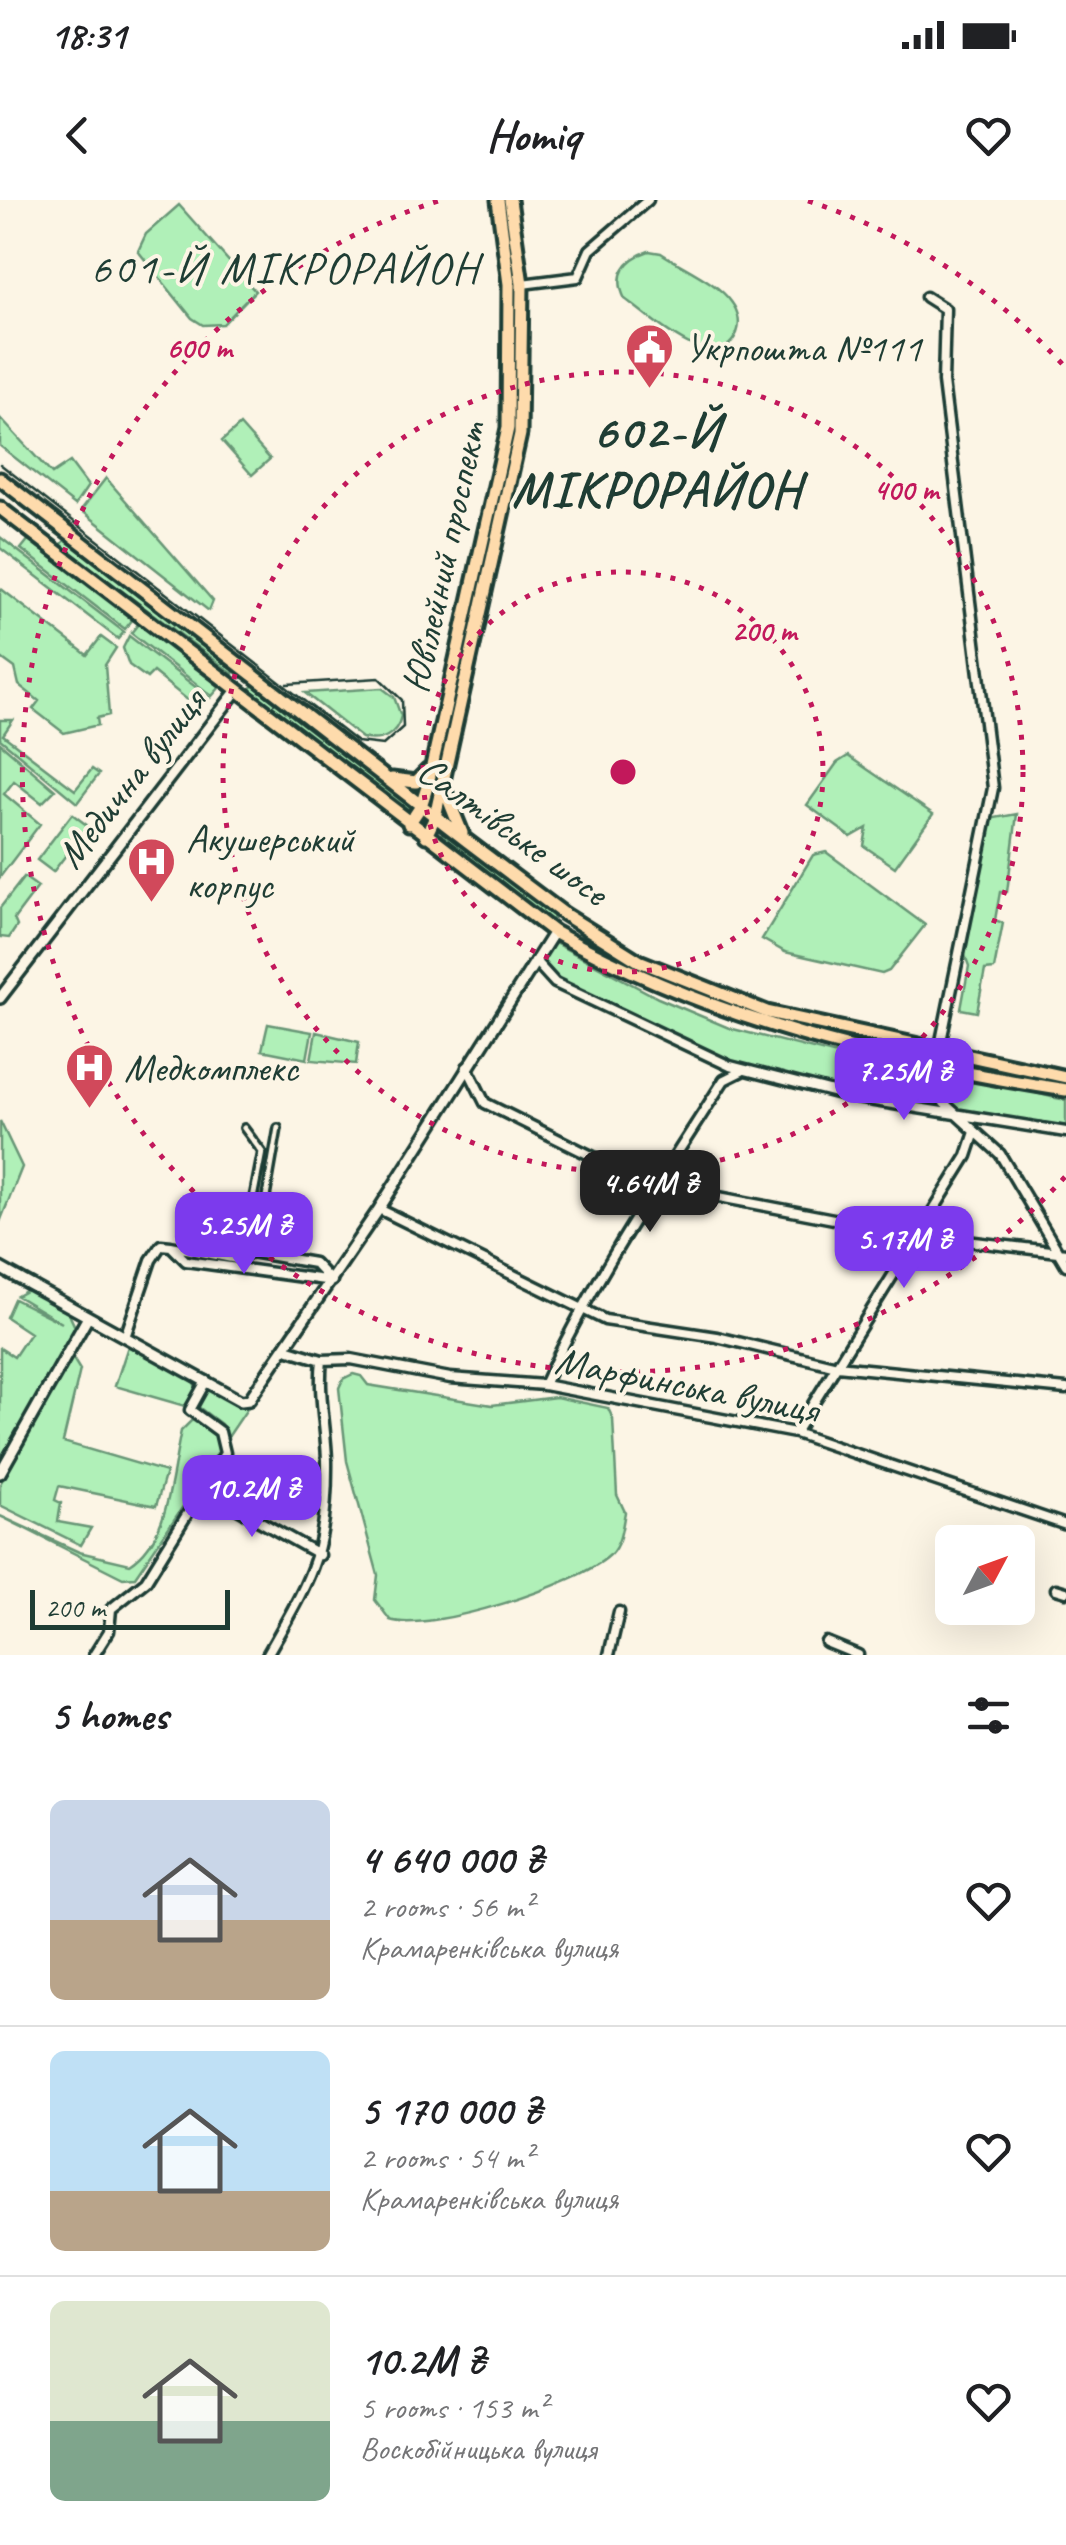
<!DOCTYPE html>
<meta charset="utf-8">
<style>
:root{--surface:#fff;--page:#f6f6f6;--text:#202124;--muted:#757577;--line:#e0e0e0;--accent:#7c3aed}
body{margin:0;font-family:Caveat,sans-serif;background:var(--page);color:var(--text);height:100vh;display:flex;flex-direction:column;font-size:38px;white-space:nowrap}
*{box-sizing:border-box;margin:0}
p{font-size:32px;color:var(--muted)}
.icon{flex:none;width:55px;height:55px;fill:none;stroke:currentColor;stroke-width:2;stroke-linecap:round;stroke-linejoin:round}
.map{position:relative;height:1455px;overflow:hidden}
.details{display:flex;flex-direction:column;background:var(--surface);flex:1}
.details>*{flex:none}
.needle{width:65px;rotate:49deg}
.tools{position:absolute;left:935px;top:1325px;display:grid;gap:20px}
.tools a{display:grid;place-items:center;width:100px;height:100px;border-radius:15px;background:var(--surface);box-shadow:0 10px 40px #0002;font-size:50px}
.scale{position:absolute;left:30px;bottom:25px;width:200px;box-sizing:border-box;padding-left:10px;border:5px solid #1f3d34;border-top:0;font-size:28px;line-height:35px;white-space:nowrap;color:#1f3d34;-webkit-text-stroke:8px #fcf5e5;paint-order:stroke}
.price{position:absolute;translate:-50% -85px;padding:0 22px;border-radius:20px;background:var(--accent);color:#fff;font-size:32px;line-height:65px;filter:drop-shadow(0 2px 5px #0008)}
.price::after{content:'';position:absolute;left:50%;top:60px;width:30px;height:22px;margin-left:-15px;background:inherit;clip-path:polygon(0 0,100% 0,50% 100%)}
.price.current{background:#222;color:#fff}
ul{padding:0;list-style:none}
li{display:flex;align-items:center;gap:30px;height:250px;padding:0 50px}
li+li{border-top:2px solid var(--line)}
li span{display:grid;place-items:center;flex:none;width:280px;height:200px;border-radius:15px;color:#555}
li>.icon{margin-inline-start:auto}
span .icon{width:120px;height:120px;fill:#fffc;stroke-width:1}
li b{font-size:42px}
h2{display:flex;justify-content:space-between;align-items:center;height:120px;padding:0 50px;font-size:42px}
.status{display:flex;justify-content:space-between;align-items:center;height:70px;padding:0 50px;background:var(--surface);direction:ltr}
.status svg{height:28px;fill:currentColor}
header{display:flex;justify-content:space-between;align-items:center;height:130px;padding:0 50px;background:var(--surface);font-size:45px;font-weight:700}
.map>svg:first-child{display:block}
.green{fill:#b0f0b8;stroke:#689676;stroke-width:2.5}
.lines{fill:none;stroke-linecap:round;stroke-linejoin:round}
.pedestrian-casing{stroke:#1f3d34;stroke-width:12}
.minor-casing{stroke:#1f3d34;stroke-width:15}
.tertiary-casing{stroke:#1f3d34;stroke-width:16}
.primary-casing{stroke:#1f3d34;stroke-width:19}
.pedestrian{stroke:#fcf5e5;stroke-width:5}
.minor{stroke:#fcf5e5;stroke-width:8}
.tertiary{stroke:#fcf5e5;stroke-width:9}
.primary{stroke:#fedbac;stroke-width:11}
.tram{stroke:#1f3d34;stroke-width:2.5}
.ring{fill:none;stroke:#c2185b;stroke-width:5;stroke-dasharray:5 10}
.labels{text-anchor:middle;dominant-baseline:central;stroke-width:8;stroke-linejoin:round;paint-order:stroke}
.poi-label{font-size:40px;fill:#1f3d34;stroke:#fcf5e5;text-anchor:start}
.street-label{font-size:40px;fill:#1f3d34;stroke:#fcf5e5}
.quarter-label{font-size:45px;letter-spacing:2.5px;fill:#1f3d34;stroke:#fcf5e5}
.district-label{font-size:50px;font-weight:bold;letter-spacing:2.5px;fill:#1f3d34;stroke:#fcf5e5}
.centre{fill:#c2185b;stroke:#fcf5e5;stroke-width:5}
.ring-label{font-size:30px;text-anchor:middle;font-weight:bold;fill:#c2185b;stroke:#fcf5e5;stroke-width:8;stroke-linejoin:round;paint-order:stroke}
</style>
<div class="status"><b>18:31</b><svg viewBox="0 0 49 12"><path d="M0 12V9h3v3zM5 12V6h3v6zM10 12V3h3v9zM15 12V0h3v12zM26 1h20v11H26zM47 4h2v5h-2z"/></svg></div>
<header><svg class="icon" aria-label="back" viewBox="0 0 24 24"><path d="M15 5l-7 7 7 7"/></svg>Homiq<svg class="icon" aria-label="heart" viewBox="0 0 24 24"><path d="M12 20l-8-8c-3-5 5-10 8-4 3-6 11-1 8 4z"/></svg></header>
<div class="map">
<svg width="1066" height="1455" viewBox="0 0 1066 1455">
<rect width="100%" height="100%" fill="#fcf5e5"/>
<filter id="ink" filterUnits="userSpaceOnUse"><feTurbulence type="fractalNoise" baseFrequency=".01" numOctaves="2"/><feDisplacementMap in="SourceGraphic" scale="20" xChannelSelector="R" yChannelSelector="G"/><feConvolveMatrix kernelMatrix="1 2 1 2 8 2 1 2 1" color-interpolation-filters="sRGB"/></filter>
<g filter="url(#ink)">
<!-- green -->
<path class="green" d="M179,5L255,91L223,124L203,125L192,118L138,51L146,34Z
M649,51L661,53C682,67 719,83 732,103C738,111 741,123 737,133C716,181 649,116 625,99C613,75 625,59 649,51Z
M0,218L52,274L70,262L88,286L75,305L0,246Z
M240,225L270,259L252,275L222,241Z
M106,278L213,401L209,411L81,310Z
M0,337L124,432L118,439L0,348Z
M67,338L234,470L233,474L61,345Z
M29,339L133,419L125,429L21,349Z
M0,388L87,455L101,437L116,448L105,465L109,515L97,518L98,525L64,533L33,509L39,501L19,485L15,468L0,457Z
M139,423L220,487L212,496L131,433Z
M129,436L210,498L190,502L153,472L147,478L129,465L123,448Z
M254,484L410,604L408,609L249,490Z
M382,488L394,497L401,516C397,535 381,543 362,538L305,493Z
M0,520H13L3,535L75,590L92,569L99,574L77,603L0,539Z
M0,543L55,590L42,603L14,581L4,594L40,624L0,677Z
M848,556L933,614L895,667L864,646L867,628L851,637L807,605L837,563Z
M72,614L88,626L53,672L37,660Z
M1017,614L1007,692H1000L995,720L1003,723L994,769L985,770L977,812L961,809L969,766L963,750L989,619Z
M444,632L554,713L553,720L550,723L438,637Z
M826,652L925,725L889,771L882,774L785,752L762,739L813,655Z
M24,677L38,687L14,719L17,726L9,738L0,737V708Z
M549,740L658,798L729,828L917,875L937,873L938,884C979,868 1025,894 1066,900V932L951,911L941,898L937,909L856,898L730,866L555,783L535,761Z
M268,824L312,832L307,859L262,850Z
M316,832L359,842L356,864L311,860Z
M0,921L22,967L0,1022Z
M28,1090L68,1112L75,1127L0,1261V1148L14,1157L30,1133L6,1117L14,1099L62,1123L17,1096Z
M128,1146L194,1182L196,1188L185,1206L115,1186Z
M72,1157L80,1170L63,1242L166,1272L156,1306L59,1286L55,1300L61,1303L58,1322L91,1328L81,1345L0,1305V1284Z
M353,1174L361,1176L368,1185L492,1205L556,1197L608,1208L613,1219L617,1295L625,1312C622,1327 621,1344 610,1355C578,1385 430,1433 390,1420L375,1400L378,1375L347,1261L339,1188L343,1179Z
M209,1188L247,1209L228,1237L221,1224L197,1206Z
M192,1220L222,1239L220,1252L135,1377L123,1378L0,1316L79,1352L130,1364C170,1339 171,1274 181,1231Z"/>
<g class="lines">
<defs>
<path id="pedestrian" d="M244,928L262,952L245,1040
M258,1043L278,928"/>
<path id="minor" d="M522,84L578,77L590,50L648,0
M926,97L945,109L943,182L993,588L939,851
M535,761L555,783L730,866L856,898L1066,932
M937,865L944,903L1000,954L1066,1065
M467,867L485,903L646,983L917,1035L1066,1053
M379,1009L605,1120L717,1137L837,1166L1066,1189
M171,1046L237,1059L251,1052L314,1063L329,1079
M125,1137L151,1060L161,1045L171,1046L186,1061L332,1081
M286,1149L322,1160L351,1159L450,1178L544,1185L795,1233L1066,1325
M544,1185C593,1079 661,979 724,880L742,871
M795,1233L967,956L975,932
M202,1289L320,1355
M1056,1389L1066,1392
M826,1442L858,1455
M94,1455L109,1431L111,1409L146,1381L225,1253L220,1232L190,1210L206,1181
M267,1455C311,1377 328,1353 327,1260C326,1227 318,1193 322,1160
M609,1455L619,1412"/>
<path id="tertiary" d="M0,798L237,490
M0,1068L241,1201L249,1200L379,1009L554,732
M0,1273L88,1117"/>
<path id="primary" d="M0,279L467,641L564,714L639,761L767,812L1066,877
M0,308L554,732C717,823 882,861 1066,890
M392,579L416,582L428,570
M445,591L462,633
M409,624L421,606L428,584L508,228L509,84L498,0
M426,636L435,617L520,234L522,84L510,0"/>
</defs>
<!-- pedestrian casing -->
<use href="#pedestrian" class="pedestrian-casing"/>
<!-- minor casing -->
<use href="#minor" class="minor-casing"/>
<!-- tertiary casing -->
<use href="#tertiary" class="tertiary-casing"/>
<!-- primary casing -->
<use href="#primary" class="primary-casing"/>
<!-- pedestrian -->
<use href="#pedestrian" class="pedestrian"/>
<!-- minor -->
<use href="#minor" class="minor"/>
<!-- tertiary -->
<use href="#tertiary" class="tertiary"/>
<!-- primary -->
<use href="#primary" class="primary"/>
<!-- tram -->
<path class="tram" d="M0,264L357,542L383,545L403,527L402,500L379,478L287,484"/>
</g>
</g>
<!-- distance rings -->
<g class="ring">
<circle cx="623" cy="572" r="200"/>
<circle cx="623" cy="572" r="400"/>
<path d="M1065 977A600 600 0 1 1 438 1M808 1A600 600 0 0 1 1065 167"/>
</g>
<!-- icons -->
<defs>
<symbol id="civic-pin" viewBox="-11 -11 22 30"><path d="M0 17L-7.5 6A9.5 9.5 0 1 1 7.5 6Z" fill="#d1495b" stroke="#fcf5e5"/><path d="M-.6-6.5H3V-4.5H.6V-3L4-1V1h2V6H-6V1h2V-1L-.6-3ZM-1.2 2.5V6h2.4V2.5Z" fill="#fff"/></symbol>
<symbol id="hospital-pin" viewBox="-11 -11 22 30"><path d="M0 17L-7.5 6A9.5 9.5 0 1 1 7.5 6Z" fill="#d1495b" stroke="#fcf5e5"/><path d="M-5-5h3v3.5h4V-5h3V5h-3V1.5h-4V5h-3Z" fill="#fff"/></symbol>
</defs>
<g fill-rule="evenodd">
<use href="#civic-pin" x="622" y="120" width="55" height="75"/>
<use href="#hospital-pin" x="124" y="634" width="55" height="75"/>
<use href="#hospital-pin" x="62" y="840" width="55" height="75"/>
</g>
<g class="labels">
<!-- poi labels -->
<g class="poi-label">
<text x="685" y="148">Укрпошта №111</text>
<text x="186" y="639">Акушерський<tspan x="186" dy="46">корпус</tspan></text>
<text x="124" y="868">Медкомплекс</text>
</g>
<!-- street labels -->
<g class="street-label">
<text transform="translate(444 357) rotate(-78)">Ювілейний проспект</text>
<text transform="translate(131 578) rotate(-52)">Медична вулиця</text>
<text transform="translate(513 631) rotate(36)">Салтівське шосе</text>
<text transform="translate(687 1185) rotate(11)">Марфинська вулиця</text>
</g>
<!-- quarter labels -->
<g class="quarter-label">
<text x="285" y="68">601-Й МІКРОРАЙОН</text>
</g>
<!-- district labels -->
<g class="district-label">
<text x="657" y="231">602-Й<tspan x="657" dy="58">МІКРОРАЙОН</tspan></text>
</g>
</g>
<circle cx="623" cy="572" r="15" class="centre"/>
<g class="ring-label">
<text x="199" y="158">600 m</text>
<text x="906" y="300">400 m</text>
<text x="764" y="441">200 m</text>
</g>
</svg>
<div class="tools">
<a><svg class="needle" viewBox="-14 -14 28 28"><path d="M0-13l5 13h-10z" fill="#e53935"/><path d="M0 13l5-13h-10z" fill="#757577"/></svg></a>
</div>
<div class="scale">200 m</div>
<b class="price" style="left:904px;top:923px">7.25M ₴</b>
<b class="price current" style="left:650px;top:1035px">4.64M ₴</b>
<b class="price" style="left:244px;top:1077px">5.25M ₴</b>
<b class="price" style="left:904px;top:1091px">5.17M ₴</b>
<b class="price" style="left:252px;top:1340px">10.2M ₴</b>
</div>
<section class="details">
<h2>5 homes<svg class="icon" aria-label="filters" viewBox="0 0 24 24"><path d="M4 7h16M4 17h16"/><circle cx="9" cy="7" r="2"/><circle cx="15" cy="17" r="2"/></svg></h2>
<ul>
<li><span style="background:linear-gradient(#c9d6e8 60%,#b9a48a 0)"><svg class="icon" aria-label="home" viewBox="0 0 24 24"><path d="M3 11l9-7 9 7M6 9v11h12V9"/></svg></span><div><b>4 640 000 ₴</b><p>2 rooms · 56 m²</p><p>Крамаренківська вулиця</p></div><svg class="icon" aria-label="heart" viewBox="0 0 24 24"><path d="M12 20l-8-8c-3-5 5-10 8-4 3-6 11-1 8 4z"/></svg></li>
<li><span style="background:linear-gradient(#bfe0f5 70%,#b9a48a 0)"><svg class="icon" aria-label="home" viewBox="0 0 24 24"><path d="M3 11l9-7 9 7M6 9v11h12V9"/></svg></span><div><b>5 170 000 ₴</b><p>2 rooms · 54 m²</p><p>Крамаренківська вулиця</p></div><svg class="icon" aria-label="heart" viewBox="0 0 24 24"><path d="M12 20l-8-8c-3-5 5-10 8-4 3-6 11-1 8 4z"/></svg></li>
<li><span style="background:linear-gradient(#dfe7d0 60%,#7fa58c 0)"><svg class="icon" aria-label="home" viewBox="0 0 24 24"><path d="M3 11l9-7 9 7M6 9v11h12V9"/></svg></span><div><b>10.2M ₴</b><p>5 rooms · 153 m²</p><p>Воскобійницька вулиця</p></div><svg class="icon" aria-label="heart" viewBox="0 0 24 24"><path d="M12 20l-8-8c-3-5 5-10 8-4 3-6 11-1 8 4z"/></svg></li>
</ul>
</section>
